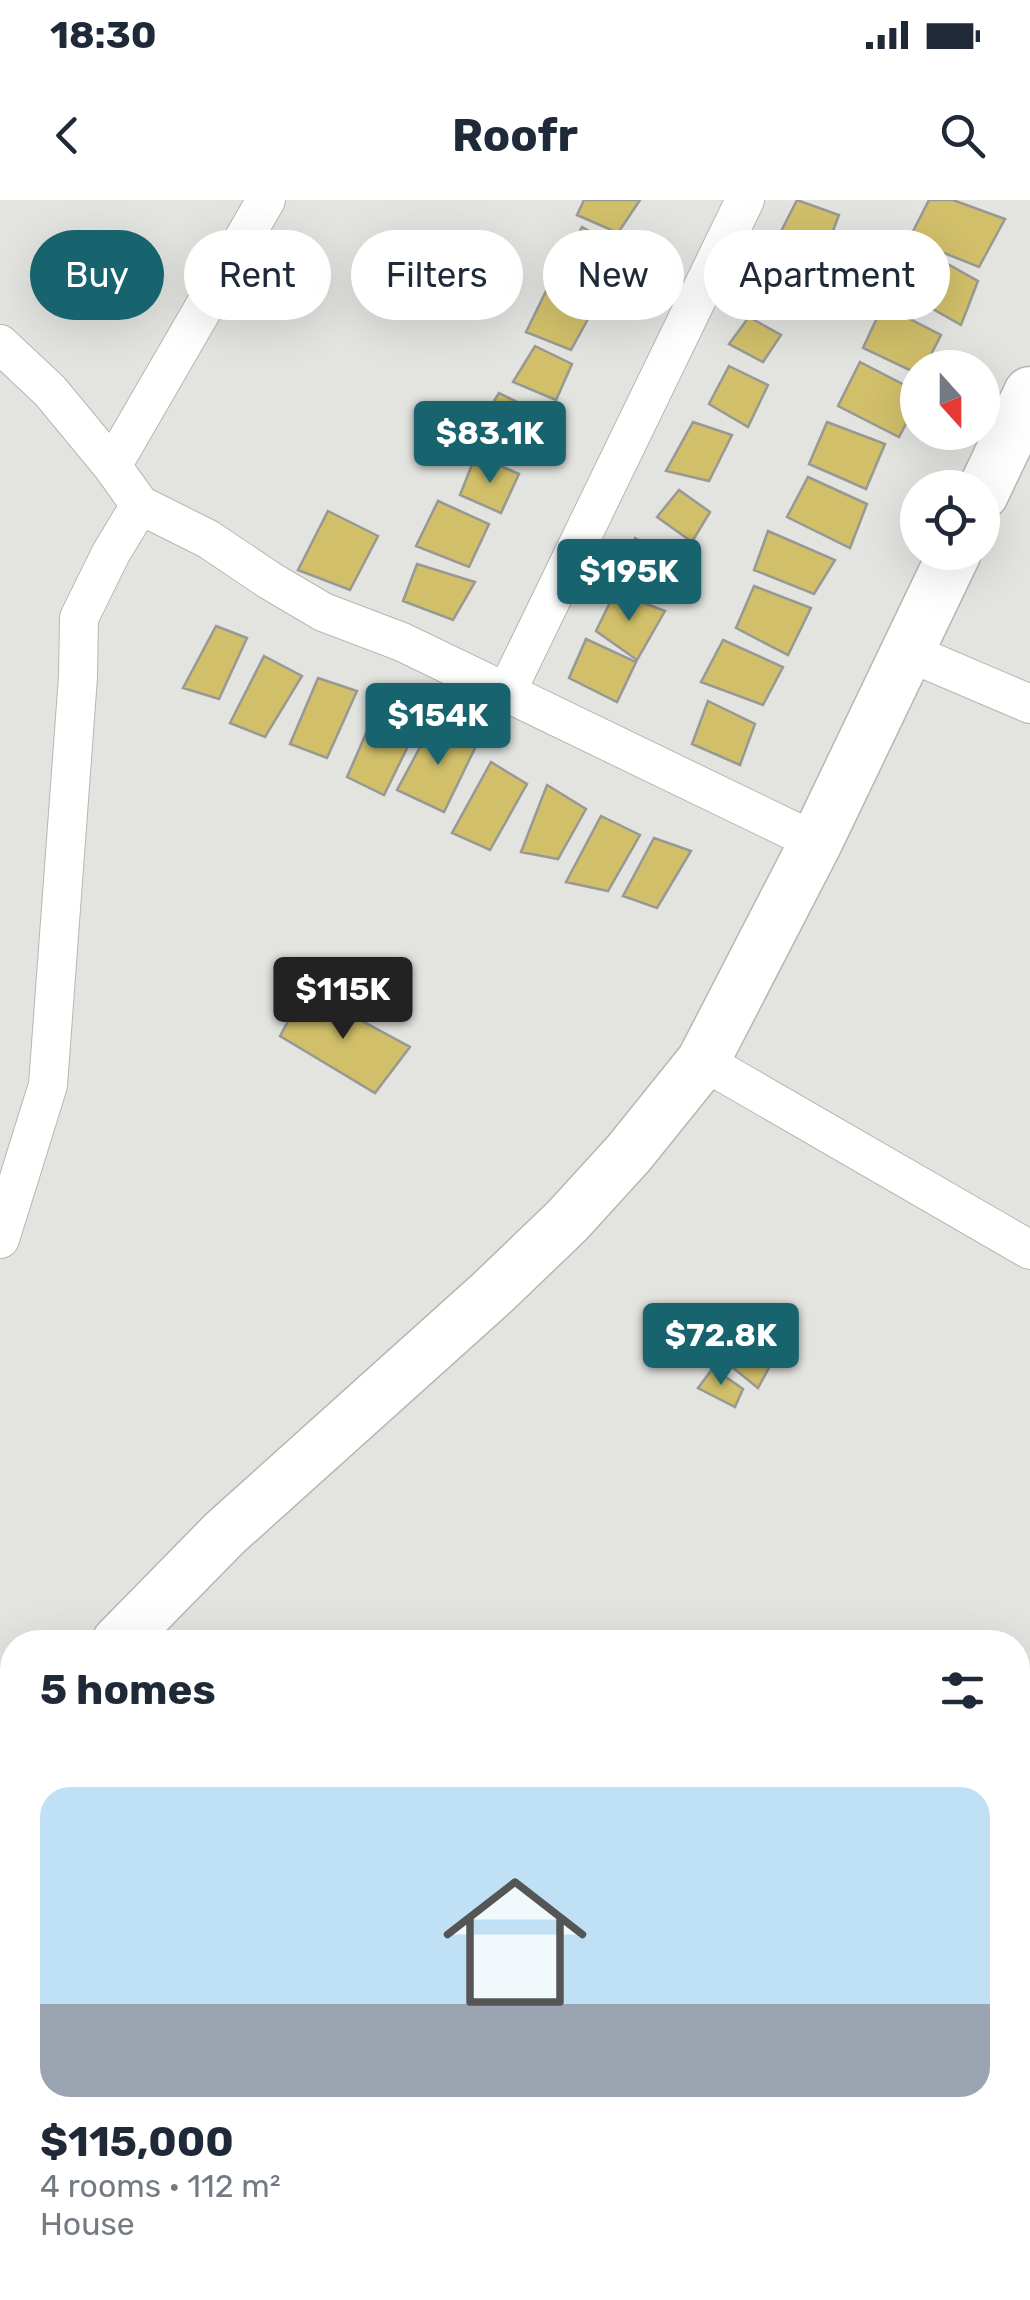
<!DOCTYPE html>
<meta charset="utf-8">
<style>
:root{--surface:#fff;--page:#f2f2f3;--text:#1f2937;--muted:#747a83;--accent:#18646e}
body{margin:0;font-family:Rubik,sans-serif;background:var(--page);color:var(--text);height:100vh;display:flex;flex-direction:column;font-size:38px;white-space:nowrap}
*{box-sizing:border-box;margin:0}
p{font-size:32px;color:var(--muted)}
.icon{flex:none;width:55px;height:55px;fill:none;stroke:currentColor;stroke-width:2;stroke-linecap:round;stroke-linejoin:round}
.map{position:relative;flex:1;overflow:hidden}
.side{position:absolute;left:0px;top:1430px;width:1030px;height:670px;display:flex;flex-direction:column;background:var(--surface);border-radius:40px 40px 0 0;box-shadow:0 10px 40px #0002}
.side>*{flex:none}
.top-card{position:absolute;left:30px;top:30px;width:970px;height:90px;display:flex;gap:20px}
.needle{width:65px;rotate:159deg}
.buttons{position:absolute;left:900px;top:150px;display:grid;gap:20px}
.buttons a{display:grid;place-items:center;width:100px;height:100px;border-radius:50%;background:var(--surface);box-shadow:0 10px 40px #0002;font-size:50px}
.price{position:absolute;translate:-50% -85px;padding:0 22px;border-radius:10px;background:var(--accent);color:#fff;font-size:32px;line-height:65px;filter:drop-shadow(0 2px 5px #0008)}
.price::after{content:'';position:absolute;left:50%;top:60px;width:30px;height:22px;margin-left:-15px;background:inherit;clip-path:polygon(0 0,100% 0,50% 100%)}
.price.selected{background:#222;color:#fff}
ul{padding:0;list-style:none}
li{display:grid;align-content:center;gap:20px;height:530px;padding:0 40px}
li span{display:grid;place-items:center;height:310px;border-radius:30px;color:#555}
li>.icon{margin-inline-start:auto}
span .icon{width:180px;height:180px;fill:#fffc;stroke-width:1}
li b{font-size:42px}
h2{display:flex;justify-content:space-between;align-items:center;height:120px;padding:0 40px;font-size:42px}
.tag{padding:0 35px;border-radius:45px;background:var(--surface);box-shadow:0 10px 40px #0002;font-size:35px;line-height:90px}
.tag.selected{background:var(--accent);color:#fff}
.status{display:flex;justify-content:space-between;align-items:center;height:70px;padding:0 50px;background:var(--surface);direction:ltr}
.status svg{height:28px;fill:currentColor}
header{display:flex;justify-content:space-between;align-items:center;height:130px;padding:0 40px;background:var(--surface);font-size:45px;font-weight:700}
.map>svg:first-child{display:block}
.building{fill:#d1bf6a;stroke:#989895;stroke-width:2.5}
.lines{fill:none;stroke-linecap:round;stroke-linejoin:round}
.street-casing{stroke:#b7b6b3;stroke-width:40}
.secondary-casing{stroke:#b7b6b3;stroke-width:55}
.street{stroke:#fff;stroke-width:38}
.secondary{stroke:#fff;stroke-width:52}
</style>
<div class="status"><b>18:30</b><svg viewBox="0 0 49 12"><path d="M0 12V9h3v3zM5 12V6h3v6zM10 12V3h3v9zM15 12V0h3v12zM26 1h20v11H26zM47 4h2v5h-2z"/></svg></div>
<header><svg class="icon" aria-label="back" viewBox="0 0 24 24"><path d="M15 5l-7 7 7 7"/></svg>Roofr<svg class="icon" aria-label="search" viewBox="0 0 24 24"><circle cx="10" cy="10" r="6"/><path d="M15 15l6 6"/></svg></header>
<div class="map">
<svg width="1030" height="2100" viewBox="0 0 1030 2100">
<rect width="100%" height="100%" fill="#e3e3e0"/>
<!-- building -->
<path class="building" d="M584,0H640L618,33L577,15Z
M797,0L839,15L820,65L773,47Z
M929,0H953L1005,19L979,67L909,39Z
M582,27L627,52L608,90L559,70Z
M919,48L978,81L961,125L901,91Z
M549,85L594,108L571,150L526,132Z
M883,105L941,135L924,168H918V174L863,148Z
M749,117L781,135L763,162L729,144Z
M535,146L572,164L556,200L513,182Z
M860,162L918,192V201L899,237L838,206Z
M729,166L768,185L748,227L709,204Z
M499,193L537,212L520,256L472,237Z
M693,222L732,235L709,281L666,271Z
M827,222L885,244L866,289L809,264Z
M473,262L491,274L496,264L519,274L501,313L460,295Z
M808,277L867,304L850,348L787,317Z
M679,290L710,312L692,342L657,317Z
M438,301L489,324L469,367L416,346Z
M328,311L378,336L350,390L298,370Z
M768,331L835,360L814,394L754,370Z
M635,338L673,360L660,382L625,362Z
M417,364L475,382L453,420L403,401Z
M754,386L811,408L788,455L736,428Z
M615,392L665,411L637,460L596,431Z
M216,426L247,438L219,499L183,488Z
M586,439L636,462L617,502L569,478Z
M723,440L783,467L763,505L701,482Z
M264,456L302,476L265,537L230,523Z
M318,478L357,491L327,558L290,544Z
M708,501L755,524L740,565L692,544Z
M378,506L415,532L384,595L347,577Z
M433,523L477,544L444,612L397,590Z
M491,562L527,584L490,650L452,633Z
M547,585L586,609L558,659L521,652Z
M601,616L640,635L608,691L566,682Z
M654,638L691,651L657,708L623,696Z
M305,790L410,847L375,893L280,836Z
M743,1124L782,1144L758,1188L722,1159Z
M713,1168L743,1189L735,1207L698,1188Z
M546,2088H597L592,2100H544L541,2099Z"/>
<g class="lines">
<defs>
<path id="street" d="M0,144L50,191L112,266L140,305L208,339L269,380L323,412L402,442L816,642
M112,266L266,0
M908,452L1030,504
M507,491L745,0
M703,861L1030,1050
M0,1039L48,885L78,477L79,418L111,353L140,305
M0,1861L12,1872
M271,2088L291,2100"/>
<path id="secondary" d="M982,294L1030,193
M118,1442L225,1333L492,1093L567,1021L629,953L703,861L816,642L955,352
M0,1582L12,1567"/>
</defs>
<!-- street casing -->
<use href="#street" class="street-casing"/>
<!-- secondary casing -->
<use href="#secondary" class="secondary-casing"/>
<!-- street -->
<use href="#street" class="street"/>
<!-- secondary -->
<use href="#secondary" class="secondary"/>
</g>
</svg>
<div class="buttons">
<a><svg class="needle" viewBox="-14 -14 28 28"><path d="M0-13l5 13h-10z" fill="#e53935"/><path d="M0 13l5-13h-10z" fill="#747a83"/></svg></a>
<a><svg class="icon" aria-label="locate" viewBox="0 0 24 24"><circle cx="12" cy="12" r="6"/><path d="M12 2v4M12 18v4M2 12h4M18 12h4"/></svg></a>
</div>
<b class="price" style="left:490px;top:286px">$83.1K</b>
<b class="price" style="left:629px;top:424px">$195K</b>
<b class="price" style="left:438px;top:568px">$154K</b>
<b class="price selected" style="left:343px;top:842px">$115K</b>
<b class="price" style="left:721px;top:1188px">$72.8K</b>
<div class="top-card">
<a class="tag selected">Buy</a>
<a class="tag">Rent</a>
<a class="tag">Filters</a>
<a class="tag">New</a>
<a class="tag">Apartment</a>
</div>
<section class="side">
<h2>5 homes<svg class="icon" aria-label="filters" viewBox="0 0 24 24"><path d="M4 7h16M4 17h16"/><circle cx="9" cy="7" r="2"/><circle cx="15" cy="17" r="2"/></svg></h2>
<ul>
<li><span style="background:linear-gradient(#bfe0f5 70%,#9aa5b1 0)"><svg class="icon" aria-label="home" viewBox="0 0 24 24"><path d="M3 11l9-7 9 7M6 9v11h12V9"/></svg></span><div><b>$115,000</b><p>4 rooms · 112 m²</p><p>House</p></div></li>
</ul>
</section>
</div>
